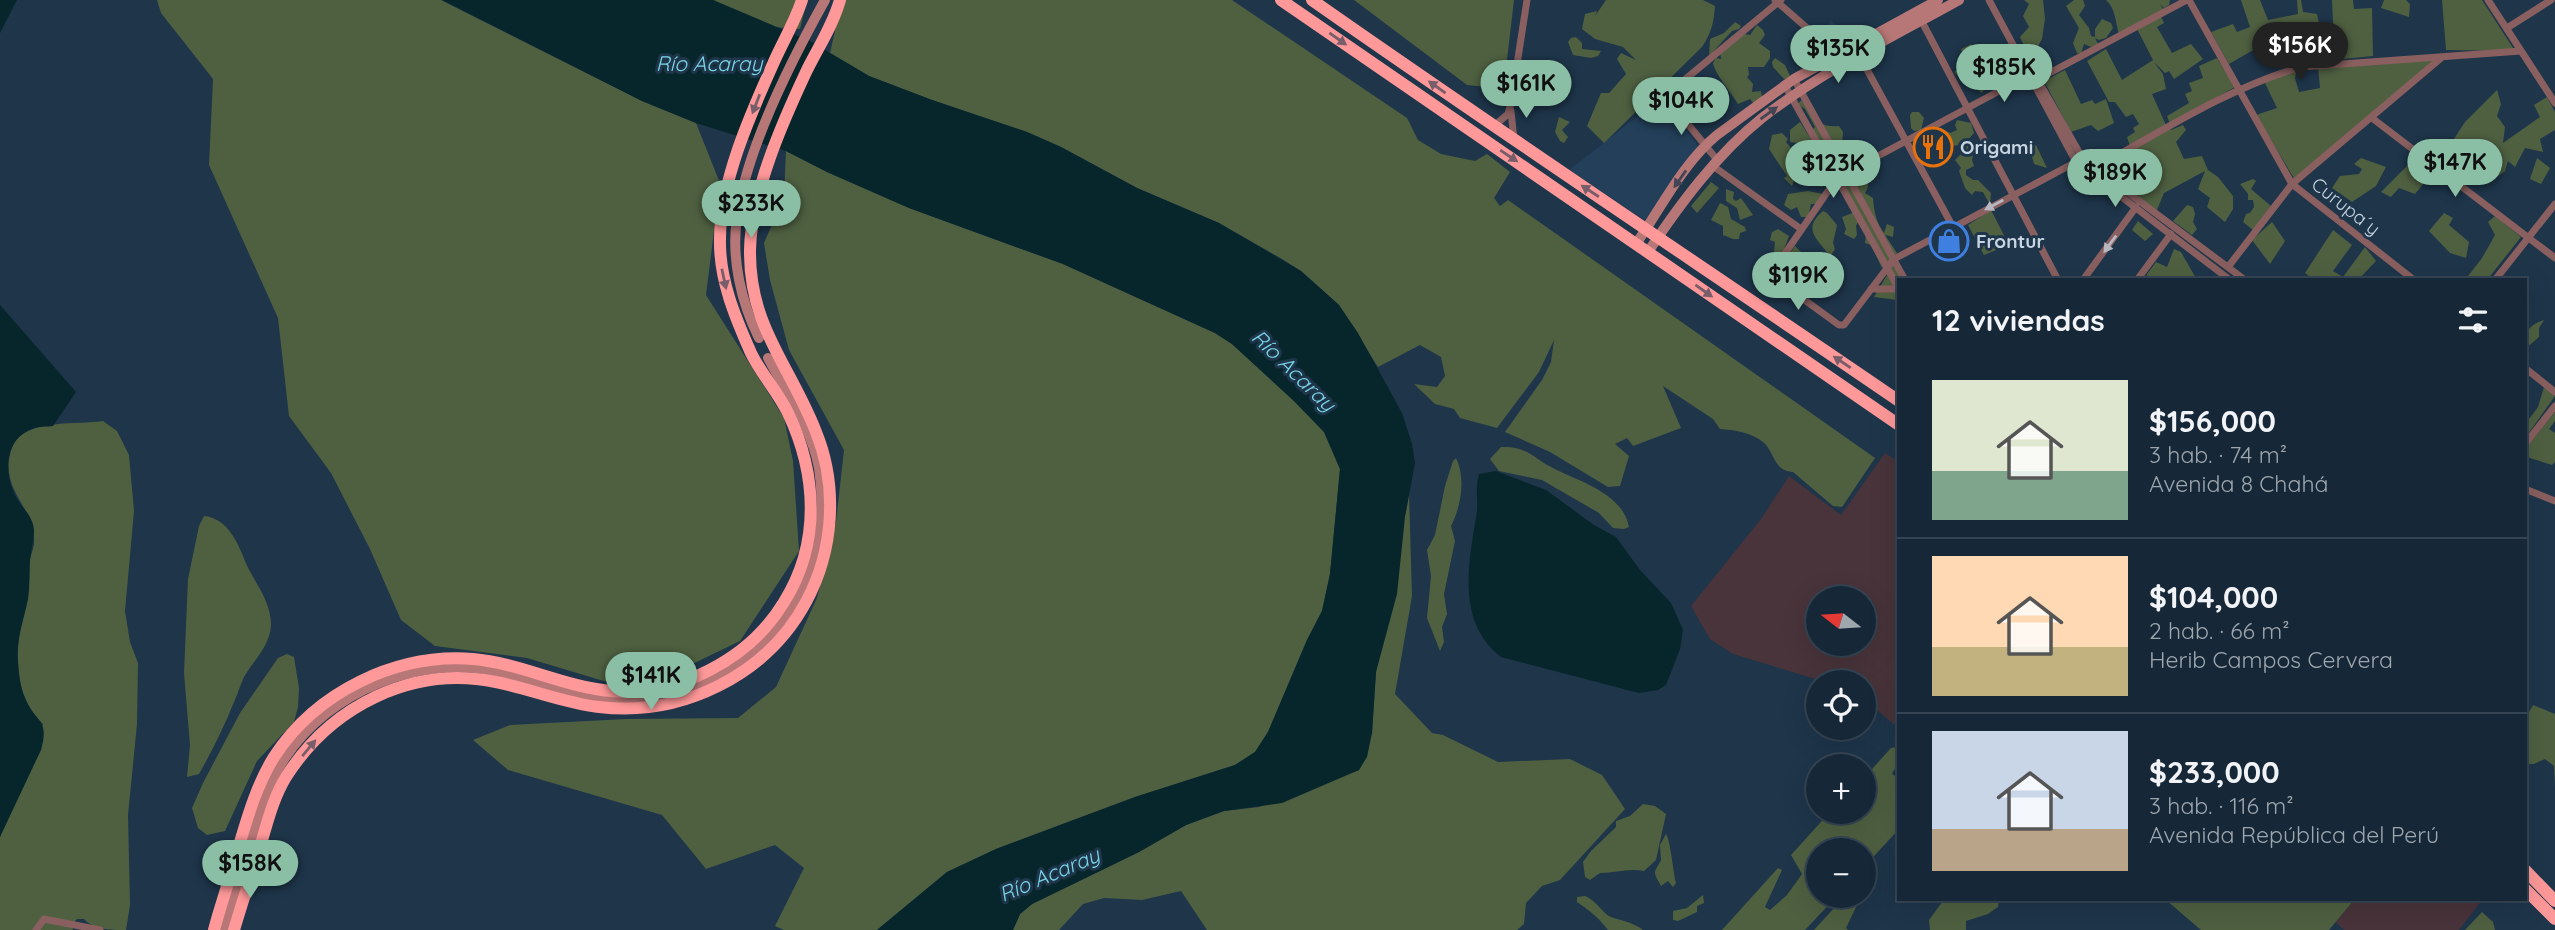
<!DOCTYPE html>
<html lang="es">
<meta charset="utf-8">
<style>
:root{--surface:#162838;--page:#1f3040;--text:#f1f3f6;--muted:#9ea6ae;--line:#354453;--accent:#8abfa5}
body{margin:0;font-family:Quicksand,sans-serif;background:var(--page);color:var(--text);height:100vh;display:flex;flex-direction:column;font-size:26px;white-space:nowrap}
*{box-sizing:border-box;margin:0}
p{font-size:23px;color:var(--muted)}
.icon{flex:none;width:38px;height:38px;fill:none;stroke:currentColor;stroke-width:2;stroke-linecap:round;stroke-linejoin:round}
.map{position:relative;flex:1;overflow:hidden}
.side{position:absolute;left:1897px;top:278px;width:630px;height:623px;display:flex;flex-direction:column;background:var(--surface);border-radius:0px;box-shadow:0 7px 28px #0002,0 0 0 2px var(--line)}
.side>*{flex:none}
.needle{width:46px;rotate:287deg}
.fabs{position:absolute;left:1806px;top:586px;display:grid;gap:14px}
.fabs a{display:grid;place-items:center;width:70px;height:70px;border-radius:50%;background:var(--surface);box-shadow:0 7px 28px #0002,0 0 0 2px var(--line);font-size:35px}
.price{position:absolute;translate:-50% -60px;padding:0 16px;border-radius:24px;background:var(--accent);color:#111;font-size:23px;line-height:46px;filter:drop-shadow(0 2px 4px #0008)}
.price::after{content:'';position:absolute;left:50%;top:42px;width:21px;height:16px;margin-left:-10px;background:inherit;clip-path:polygon(0 0,100% 0,50% 100%)}
.price.selected{background:#222;color:#fff}
ul{padding:0;list-style:none}
li{display:flex;align-items:center;gap:21px;height:175px;padding:0 35px}
li+li{border-top:2px solid var(--line)}
li span{display:grid;place-items:center;flex:none;width:196px;height:140px;border-radius:0px;color:#555}
li>.icon{margin-inline-start:auto}
span .icon{width:84px;height:84px;fill:#fffc;stroke-width:1}
li b{font-size:30px}
h2{display:flex;justify-content:space-between;align-items:center;height:84px;padding:0 35px;font-size:30px}
.map>svg:first-child{display:block}
.built{fill:#233f59}
.industrial{fill:#48343a;fill-rule:evenodd}
.green{fill:#4f6041}
.water{fill:#07262b}
.lines{fill:none;stroke-linecap:round;stroke-linejoin:round}
.street{stroke:#895f5f;stroke-width:7}
.secondary{stroke:#b87777;stroke-width:10}
.highway{stroke:#fe9899;stroke-width:12}
.oneway{fill:#785d6a}
.oneway2{fill:#444655}
.oneway3{fill:#b8b8c1}
.labels{text-anchor:middle;dominant-baseline:central;stroke-width:6;stroke-linejoin:round;paint-order:stroke}
.poi-label{font-size:19px;font-weight:bold;fill:#c7d5e2;stroke:#1e354a;text-anchor:start}
.street-label{font-size:19px;fill:#c7d5e2;stroke:#1e354a}
.water-label{font-size:21px;font-style:italic;fill:#7ad7e8;stroke:#1e354a}
</style>
<div class="map">
<svg width="2555" height="930" viewBox="0 0 2555 930">
<rect width="100%" height="100%" fill="#1e354a"/>
<!-- built -->
<path class="built" d="M1831,20L1845,33L1856,41L1841,46L1821,33Z
M1661,98L1698,146L1646,221L1569,170Z"/>
<!-- industrial -->
<path class="industrial" d="M1885,453L1899,462L1897,727L1864,699V682H1825L1733,654L1710,639L1691,606L1761,519L1789,476L1841,515ZM1818,598H1864V644H1818Z
M2354,900H2482L2459,930H2344L2336,922Z"/>
<!-- green -->
<path class="green" d="M157,0H441L642,101L696,123L720,183L706,295L784,418L793,461L799,551L740,641L651,684L617,685L527,658L435,646L401,620L370,549L331,473L289,416L278,318L209,165L213,79L161,13Z
M713,0H807L800,29L774,27Z
M842,0H1232L1407,118L1418,140L1441,154L1475,161L1487,154L1510,172L1494,198L1500,206L1508,200L1875,458L1842,507L1833,506L1793,472C1773,471 1775,452 1763,442C1750,432 1735,430 1720,429L1713,419L1663,386L1681,428L1633,446L1627,438L1615,444L1629,456L1620,486L1608,487L1550,452L1505,432L1542,380L1551,362L1554,340L1539,372L1497,428L1460,418L1454,409L1435,404L1414,384L1437,387L1445,376L1441,357L1420,345L1378,367L1339,305L1301,271L1282,259L1219,223L1137,188L1061,147L1027,132L932,100L869,76L830,53Z
M1354,0H1514L1507,60L1495,88L1467,85Z
M1606,0H1703L1715,6C1714,22 1711,34 1702,47L1604,143L1587,126L1601,93H1609L1626,74L1617,59L1621,53L1636,60L1623,47L1595,39L1582,29L1585,14L1597,11L1595,16Z
M2024,0H2043L2045,19L2042,39L2037,48H2034L2028,54L2020,37L2029,27L2023,16L2029,4Z
M2074,0H2083L2085,6L2079,15L2089,28L2091,36L2095,37V29L2102,19L2111,23L2113,28L2106,38L2099,40L2095,38L2098,44L2091,47L2084,44L2081,54L2077,53L2073,43L2079,28L2066,6Z
M2106,0H2170L2169,5L2164,8L2160,4L2165,12L2160,14L2164,23L2157,27L2172,53L2191,44L2203,59L2174,79L2169,71L2165,73L2153,61L2163,74L2166,89L2152,94L2166,125L2130,146L2127,137L2135,132L2133,128L2139,124L2133,114L2126,117L2115,102H2109L2087,61L2106,49L2122,80L2153,60L2136,27L2119,34C2115,22 2116,9 2106,0Z
M2241,0H2260L2268,20L2298,14L2297,0H2301L2303,12L2317,14L2324,46L2334,45L2332,0H2353L2354,9L2372,8L2373,56L2303,63L2287,68L2281,34L2229,64L2211,32L2233,24L2237,32L2250,27Z
M2384,0H2406L2410,4L2409,17L2381,8Z
M2442,0H2482L2515,51L2446,50Z
M1735,22L1741,26L1739,29L1732,31L1709,56L1710,39L1724,33Z
M1757,25L1763,30L1765,35L1759,43L1770,51V58L1764,67H1748L1749,75L1747,77L1753,84L1752,92L1761,91L1762,98L1754,104L1750,99L1738,104C1731,92 1715,74 1713,63L1716,58L1721,59L1720,52L1745,34L1750,35Z
M1576,37L1582,43V49L1601,51L1598,56L1591,58L1573,55L1568,42L1571,38Z
M1971,44L1981,60L1986,59L1991,64L1987,67L1984,63C1979,71 1985,79 1988,87L1981,93L1975,84L1972,83L1970,87L1954,72L1963,66L1960,62L1964,59L1961,49Z
M1775,58L1785,65L1790,76L1785,80L1773,67L1772,62Z
M2217,58L2235,87L2170,124L2167,116L2189,103L2185,94L2192,91L2189,83L2203,78L2199,66Z
M2435,59L2295,180L2256,115L2277,108L2263,79L2297,70L2295,78L2299,92L2320,88L2318,67Z
M2065,70L2081,104L2092,100L2095,104L2106,99L2114,123L2098,131L2091,125L2071,132L2044,81Z
M2497,90L2501,104L2497,116L2505,127L2503,143L2540,117L2534,105L2547,97L2555,112V130L2540,139L2543,152L2525,148L2515,167L2508,161L2505,171L2497,177L2491,172L2496,164L2483,154L2477,145L2468,152L2454,139L2465,122Z
M1803,99C1816,117 1816,128 1839,126L1843,132L1842,145L1834,144L1833,147L1849,167L1840,174L1837,169L1832,174L1834,177L1828,184L1824,183L1822,187L1818,186L1813,179L1820,173L1829,172L1821,156L1822,159L1818,164L1813,163L1810,152L1814,149L1806,153L1799,152L1797,143L1790,142V130L1800,122L1816,147L1809,133L1815,127L1805,109L1797,104Z
M1912,112H1919L1924,118L1921,130L1914,131L1911,128L1910,115Z
M1559,117L1570,122L1562,130L1568,137L1564,143L1560,141L1555,132Z
M1957,120L1971,123L1974,133L1966,142L1974,149L1972,160L1974,166L1966,170V175L1973,180H1978L1991,193L1990,205L1983,192L1975,191L1972,195L1965,188L1959,171L1961,168L1955,160L1962,153L1960,145L1951,146L1937,137L1943,129L1950,133L1957,130L1955,125Z
M2183,125L2186,130L2176,142L2184,159L2202,156L2208,170L2218,177L2233,196V209L2225,222L2207,207L2210,198L2198,189L2205,171L2164,193L2157,210L2137,198L2153,173L2137,163L2128,151L2169,128L2171,130Z
M1782,133L1788,139L1786,142L1798,156H1803L1801,165L1805,168L1802,175L1791,168L1789,170L1795,178L1792,186L1784,178L1787,176L1769,149L1772,135Z
M2036,145L2047,168L2034,164L2030,150Z
M786,151L827,172L909,208L1063,264L1215,333L1232,344L1294,401L1324,432L1340,469L1330,574L1322,611L1307,640L1268,732L1255,752L1235,765L1135,797L996,849L947,872L877,930H784L775,926L804,868L775,845L706,869L662,815L508,770L473,740L510,725L626,719L738,718L776,687L817,598L836,522L844,450L789,350L770,280L764,243L784,197Z
M2416,157L2434,171L2415,194L2399,188L2391,197L2381,192Z
M2361,158L2386,167L2376,186L2352,202L2332,188L2340,176L2359,174L2362,169L2354,164Z
M2537,158L2550,168L2541,184L2530,179Z
M1866,168L1868,187L1865,193L1873,198C1874,211 1876,222 1884,233L1887,224L1894,227L1893,237L1885,235L1897,253L1882,268L1871,245L1865,243L1866,234L1858,222L1856,226L1857,235L1854,239L1844,234L1846,229L1842,217L1855,212L1843,189L1845,181L1851,177L1858,184L1857,174Z
M2253,179L2256,181L2251,189L2271,206L2253,230L2243,222L2246,214L2250,213L2254,207L2253,200H2248V194L2240,184Z
M1711,182L1719,188L1697,213L1691,206Z
M1726,189L1734,192L1733,199L1736,201L1741,198L1753,215L1740,220L1737,208L1726,201Z
M1808,191L1823,194L1817,204H1811L1808,217H1801L1797,207L1791,210L1784,205L1788,194Z
M1720,203L1728,207L1731,219L1745,227L1746,231L1740,233L1739,239H1733L1723,235V226L1711,220Z
M2187,205L2193,207L2195,214L2193,222L2197,229L2192,235L2173,221Z
M1991,210L2009,245L1984,255L1968,225Z
M1823,211L1827,213L1837,225L1833,243L1835,249L1830,257C1820,240 1800,231 1823,211Z
M2444,213L2453,218L2449,225L2469,242L2466,258L2450,253L2429,231Z
M2495,216L2521,237L2487,280H2465L2482,258L2495,235L2488,222Z
M2138,221L2153,234L2145,241L2132,230Z
M2272,222L2285,241L2270,264L2252,240Z
M1778,229L1789,236L1781,257L1774,252L1775,242L1770,240L1772,232Z
M2333,230L2352,245L2333,271L2343,277L2365,247L2376,261L2358,280H2314L2305,273Z
M1795,246L1803,254L1790,270L1783,263Z
M2174,249L2181,252L2197,280H2146L2147,274L2156,262L2167,267Z
M1893,265L1903,280H1899V303L1897,300L1874,297Z
M2544,320L2539,328V337L2525,349C2525,332 2528,325 2544,320Z
M2544,387L2555,396L2525,438V419H2529L2538,407Z
M2555,412V421L2549,429L2555,433V462L2552,465L2530,458L2525,454V449Z
M103,421L117,431L129,455L134,511L125,611L130,642L138,663L137,724L128,815L130,905L126,930C110,930 94,930 84,919H77L72,924L73,930H0V837L43,724C3,683 20,631 29,582C30,575 29,567 30,560C31,554 35,546 34,539C33,508 5,493 9,460C10,454 12,445 16,440C35,419 76,425 103,421Z
M1501,447C1528,446 1534,459 1555,469C1581,482 1623,494 1629,527L1624,529L1613,528L1599,513L1542,480L1499,471L1490,459Z
M1456,458C1466,478 1461,507 1451,526L1455,541L1444,594L1447,614L1442,627L1444,642L1440,651L1427,618L1431,576L1427,550L1435,535L1445,486L1453,461Z
M1409,493L1412,596L1395,694L1432,733L1443,735L1498,762L1570,759L1602,775L1625,809L1560,880L1542,886L1526,903L1524,924L1517,930H1207L1181,891L1142,900L1104,898L1083,904L1059,930H1013L1020,914L1032,904L1139,852L1186,825L1224,811L1259,807L1359,770L1372,733L1376,672Z
M204,516C225,518 236,538 243,556C251,579 271,598 271,625C270,646 254,660 244,677C240,685 238,694 234,702C224,727 212,751 199,774L187,777L190,745L184,673L188,579L199,526Z
M287,654L294,657L299,688L298,707L294,722L257,761L225,831L207,835L198,828L192,808L203,783L240,713L278,658Z
M2533,705L2555,714V786L2554,766L2545,759L2534,764H2525V719Z
M1899,747V761L1892,774L1899,778V829L1864,867V850H1818V896H1837L1805,930H1722L1778,868L1782,870L1765,907L1770,910L1787,895L1802,874L1791,855L1830,812H1864V778L1891,748Z
M1643,804L1655,806L1666,814L1656,860L1644,871C1628,868 1616,873 1600,873L1590,880L1585,877L1583,862L1591,851L1616,827V821L1630,816Z
M1666,834C1671,842 1673,872 1676,883L1673,887L1668,881L1661,886C1652,870 1654,874 1661,860L1660,845Z
M1703,895L1704,903L1697,906V912L1678,921L1673,920V911L1687,908Z
M1585,896C1597,901 1604,915 1611,917C1622,921 1633,922 1643,930H1608C1598,917 1589,910 1577,902V897Z
M1845,896H1852L1858,903L1846,928L1848,930H1814Z
M1942,900L1989,901L1999,900L1998,907L1988,914L1966,921V930H1930L1929,920L1943,901Z
M2166,900H2354L2329,930H2201Z
M2482,912L2493,922L2495,930H2465Z"/>
<!-- water -->
<path class="water" d="M0,0H17L0,33Z
M442,0H713L810,41L869,76L932,100L1027,132L1061,147L1137,188L1219,223L1301,271L1339,305L1358,333L1402,413L1412,444L1415,463L1405,517L1397,594L1376,672L1372,733L1367,757L1359,770L1282,803L1224,811L1186,825L1139,852L1032,904L1020,914L1013,930H877L947,872L996,849L1135,797L1235,765L1255,752L1268,732L1307,640L1322,611L1330,574L1340,469L1324,432L1294,401L1232,344L1215,333L1063,264L909,208L827,172L786,151L696,123L642,101Z
M0,305L76,392L53,426C47,427 38,426 32,429C5,439 4,471 14,493C19,506 33,514 34,530C34,541 31,550 30,561C29,574 30,586 28,599C24,620 16,639 18,661C19,673 20,687 25,698C35,724 50,717 41,750L0,837Z
M1496,471L1546,490L1594,525L1616,537L1640,570L1671,603L1683,630L1680,649L1666,685L1658,690L1639,693L1501,657C1455,621 1469,562 1477,511C1478,497 1475,489 1479,474Z"/>
<g class="lines">
<!-- street -->
<path class="street" d="M1775,0L1840,57
M1989,0L2076,162L2230,280
M2187,0L2040,78L2039,82L2083,159L2245,280
M2189,0L2292,184L2414,280
M2488,0L2555,103
M1920,18L2058,280
M2507,28L2551,0
M1859,55L1953,227
M2029,75L1837,178L1773,271V277L1839,325H1844L1894,259L2076,162
M1794,79L1905,280
M1784,84L1899,289H1871
M1511,111L1514,140
M2372,118L2555,258
M1494,126L1508,114L1511,103L1527,0
M1718,161L1665,96L1781,0
M1713,166L1801,229
M2095,168C2162,131 2228,88 2301,67L2521,51
M2228,267L2292,184L2441,58
M2083,280L2136,207
M2137,280L2171,234
M2495,280L2555,204
M2525,368L2555,392
M2525,444L2555,406
M2525,489L2555,501
M36,930L44,919L100,930"/>
<!-- secondary -->
<path class="secondary" d="M1636,244C1661,208 1683,163 1717,135L1794,79L1938,0
M1648,252C1680,204 1717,154 1762,118C1823,71 1892,37 1959,0
M759,338C741,302 731,258 737,218C746,149 791,61 825,0
M251,841C260,812 268,783 285,758C329,691 421,653 499,672C546,683 590,703 639,699C756,688 837,584 819,468C812,429 786,392 768,358
M224,930L246,861"/>
<!-- highway -->
<path class="highway" d="M1281,0L1899,425
M1312,0C1506,136 1703,267 1899,401
M2525,870L2555,901
M2525,889L2555,919
M214,930C220,907 228,885 234,862C245,827 254,789 274,757C316,692 396,653 473,659C520,663 564,687 611,691C678,696 749,660 784,602C821,543 817,474 788,413C778,392 761,374 751,353C735,317 719,279 720,239C720,183 750,115 773,64C782,43 795,22 802,0
M234,930C242,903 251,876 259,850C267,825 272,800 286,777C331,706 412,665 496,682C531,689 564,703 599,707C681,717 766,676 806,602C834,550 838,486 816,432C790,365 749,327 750,250C751,193 783,121 807,70C819,46 833,25 840,0"/>
</g>
<!-- one-way arrows -->
<defs><path id="oneway-solid" d="M-6-.8H1V-3.2L6.5 0L1 3.2V.8H-6Z" transform="scale(1.75)"/></defs>
<g class="oneway">
<use href="#oneway-solid" transform="translate(1338 39) rotate(35)"/>
<use href="#oneway-solid" transform="translate(1437 87) rotate(-145)"/>
<use href="#oneway-solid" transform="translate(756 104) rotate(111)"/>
<use href="#oneway-solid" transform="translate(1509 156) rotate(34)"/>
<use href="#oneway-solid" transform="translate(1590 191) rotate(-147)"/>
<use href="#oneway-solid" transform="translate(724 279) rotate(78)"/>
<use href="#oneway-solid" transform="translate(1704 291) rotate(35)"/>
<use href="#oneway-solid" transform="translate(1842 362) rotate(-146)"/>
<use href="#oneway-solid" transform="translate(309 748) rotate(-50)"/>
</g>
<g class="oneway2">
<use href="#oneway-solid" transform="translate(1769 113) rotate(-36)"/>
<use href="#oneway-solid" transform="translate(1680 179) rotate(125)"/>
</g>
<g class="oneway3">
<use href="#oneway-solid" transform="translate(1994 205) rotate(152)"/>
<use href="#oneway-solid" transform="translate(2110 244) rotate(126)"/>
</g>
<!-- icons -->
<defs>
<symbol id="restaurant-ring" viewBox="-11 -11 22 22"><circle r="9.5" fill="#1e354a" stroke="#e8710a" stroke-width="1.5"/><path d="M-5-6h1v4h1v-4h1v4h1v-4h1v5L-1.5 .5V6h-2V.5L-5-1ZM5-6V6H3V1.5H1.5Q1.5-4 5-6Z" fill="#e8710a"/></symbol>
<symbol id="shop-ring" viewBox="-11 -11 22 22"><circle r="9.5" fill="#1e354a" stroke="#3f7fe0" stroke-width="1.5"/><path d="M-5-2.5h2.3a2.7 3.5 0 0 1 5.4 0H5L5.5 6h-11ZM-1.5-2.5h3a1.5 2.3 0 0 0-3 0Z" fill="#3f7fe0"/></symbol>
</defs>
<g fill-rule="evenodd">
<use href="#restaurant-ring" x="1911" y="125" width="44" height="44"/>
<use href="#shop-ring" x="1927" y="219" width="44" height="44"/>
</g>
<g class="labels">
<!-- poi labels -->
<g class="poi-label">
<text x="1960" y="147">Origami</text>
<text x="1976" y="241">Frontur</text>
</g>
<!-- street labels -->
<g class="street-label">
<text transform="translate(2346 206) rotate(38)">Curupa´y</text>
</g>
<!-- water labels -->
<g class="water-label">
<text x="709" y="63">Río Acaray</text>
<text transform="translate(1294 370) rotate(44)">Río Acaray</text>
<text transform="translate(1049 874) rotate(-23)">Río Acaray</text>
</g>
</g>
</svg>
<div class="fabs">
<a><svg class="needle" viewBox="-14 -14 28 28"><path d="M0-13l5 13h-10z" fill="#e53935"/><path d="M0 13l5-13h-10z" fill="#9ea6ae"/></svg></a>
<a><svg class="icon" aria-label="locate" viewBox="0 0 24 24"><circle cx="12" cy="12" r="6"/><path d="M12 2v4M12 18v4M2 12h4M18 12h4"/></svg></a>
<a>+</a>
<a>−</a>
</div>
<b class="price selected" style="left:2300px;top:82px">$156K</b>
<b class="price" style="left:1838px;top:85px">$135K</b>
<b class="price" style="left:2004px;top:104px">$185K</b>
<b class="price" style="left:1526px;top:120px">$161K</b>
<b class="price" style="left:1681px;top:137px">$104K</b>
<b class="price" style="left:2455px;top:199px">$147K</b>
<b class="price" style="left:1833px;top:200px">$123K</b>
<b class="price" style="left:2115px;top:209px">$189K</b>
<b class="price" style="left:751px;top:240px">$233K</b>
<b class="price" style="left:1798px;top:312px">$119K</b>
<b class="price" style="left:651px;top:712px">$141K</b>
<b class="price" style="left:250px;top:900px">$158K</b>
<section class="side">
<h2>12 viviendas<svg class="icon" aria-label="filters" viewBox="0 0 24 24"><path d="M4 7h16M4 17h16"/><circle cx="9" cy="7" r="2"/><circle cx="15" cy="17" r="2"/></svg></h2>
<ul>
<li><span style="background:linear-gradient(#dfe7d0 65%,#7fa58c 0)"><svg class="icon" aria-label="home" viewBox="0 0 24 24"><path d="M3 11l9-7 9 7M6 9v11h12V9"/></svg></span><div><b>$156,000</b><p>3 hab. · 74 m²</p><p>Avenida 8 Chahá</p></div></li>
<li><span style="background:linear-gradient(#ffd9b3 65%,#c2b280 0)"><svg class="icon" aria-label="home" viewBox="0 0 24 24"><path d="M3 11l9-7 9 7M6 9v11h12V9"/></svg></span><div><b>$104,000</b><p>2 hab. · 66 m²</p><p>Herib Campos Cervera</p></div></li>
<li><span style="background:linear-gradient(#c9d6e8 70%,#b9a48a 0)"><svg class="icon" aria-label="home" viewBox="0 0 24 24"><path d="M3 11l9-7 9 7M6 9v11h12V9"/></svg></span><div><b>$233,000</b><p>3 hab. · 116 m²</p><p>Avenida República del Perú</p></div></li>
</ul>
</section>
</div>
